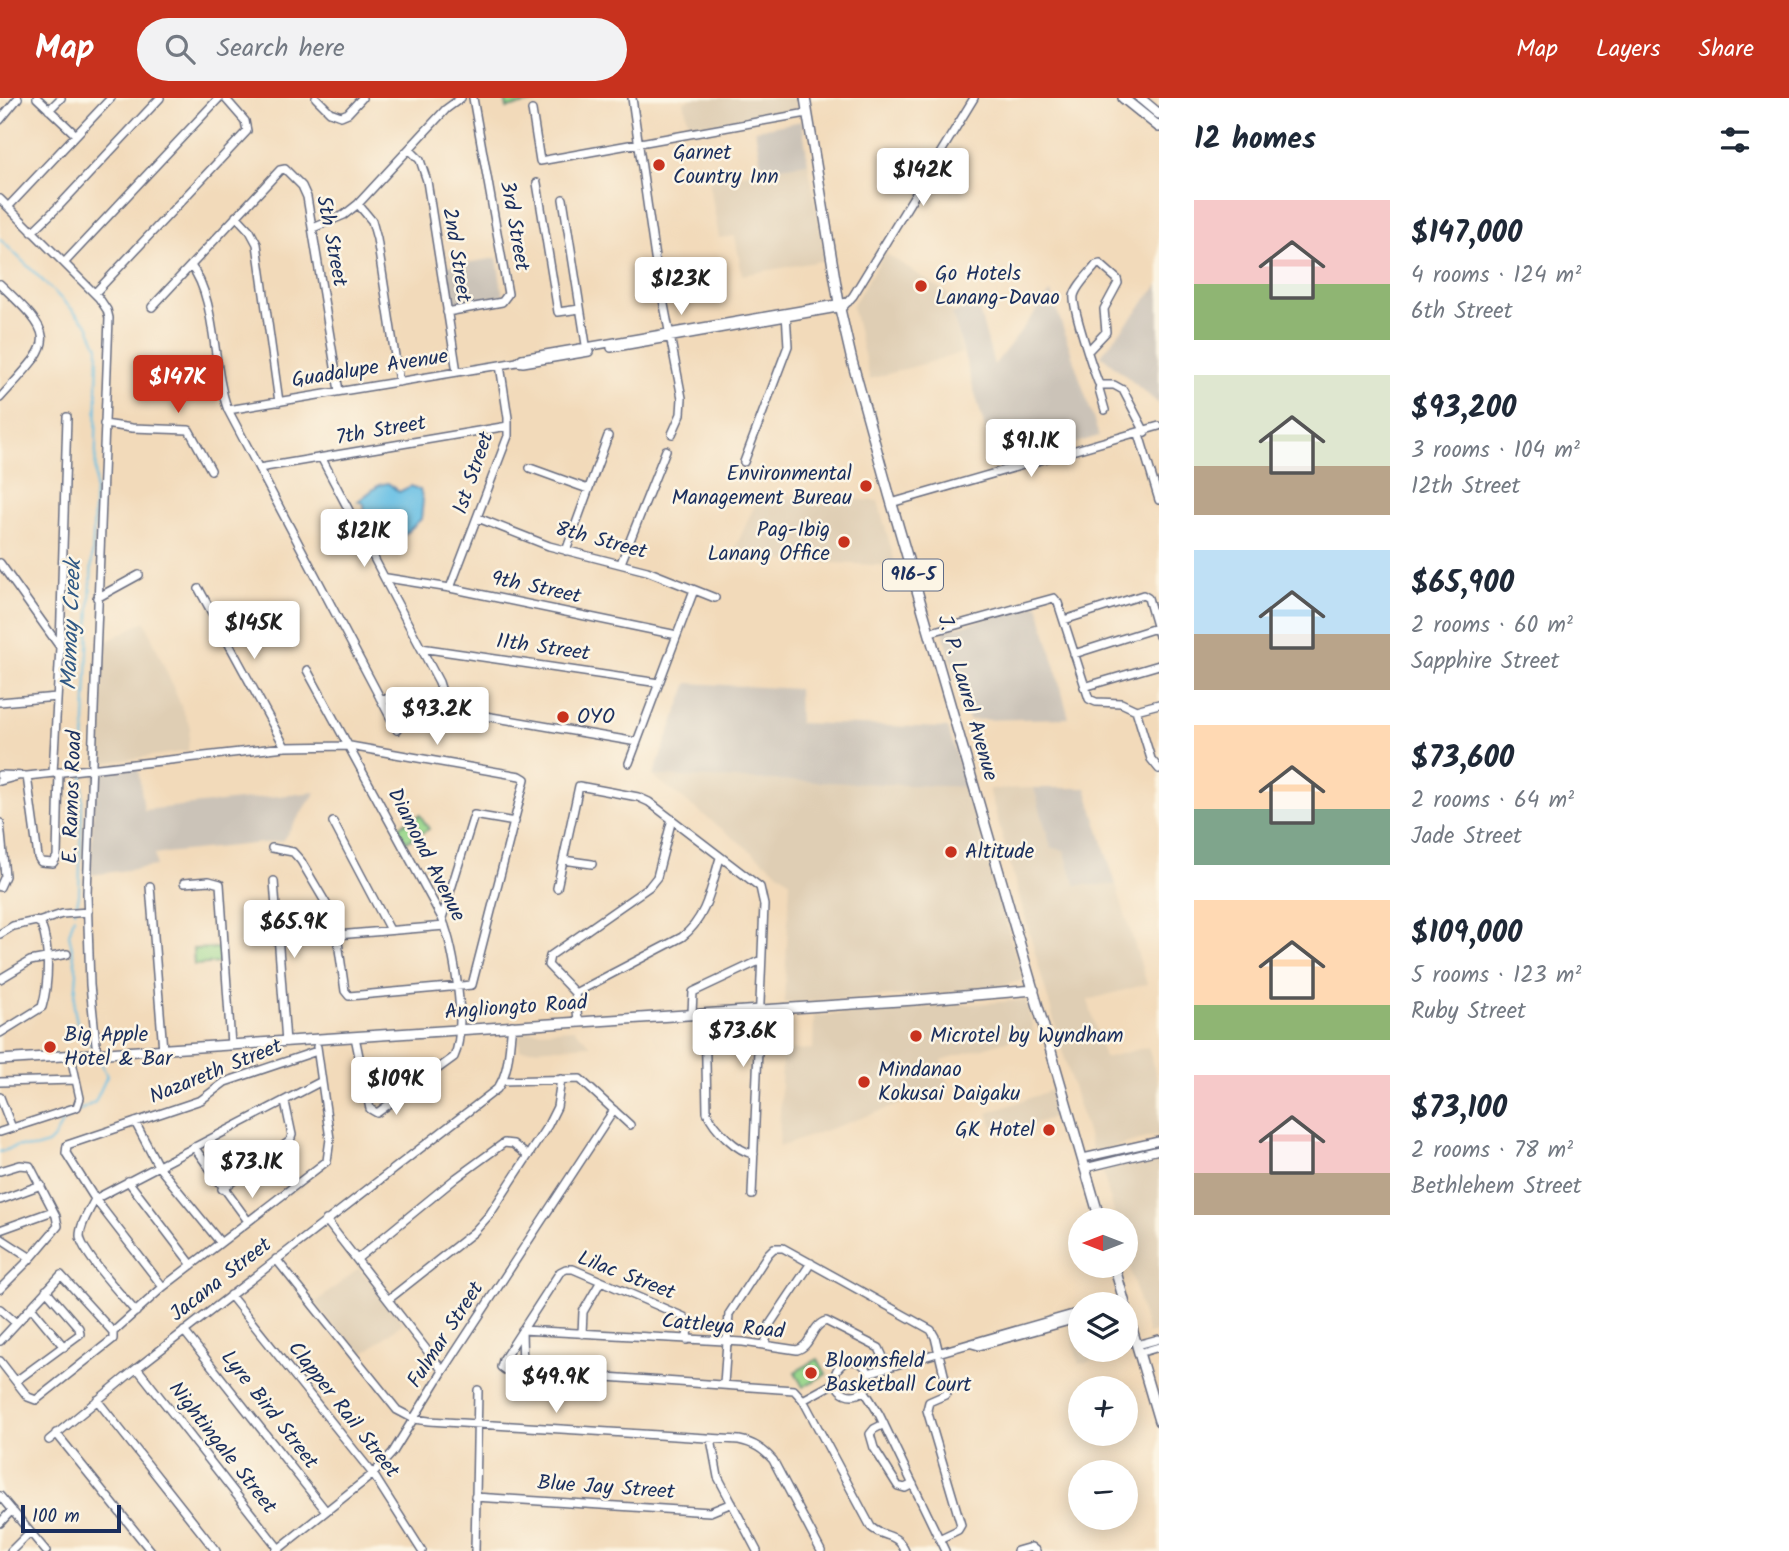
<!DOCTYPE html>
<meta charset="utf-8">
<style>
:root{--surface:#fff;--page:#f2f2f3;--text:#1f2937;--muted:#747a83;--accent:#c8321e}
body{margin:0;font-family:Kalam,sans-serif;background:var(--page);color:var(--text);height:100vh;display:flex;flex-direction:column;font-size:26px;white-space:nowrap}
*{box-sizing:border-box;margin:0}
p{font-size:23px;color:var(--muted)}
.icon{flex:none;width:38px;height:38px;fill:none;stroke:currentColor;stroke-width:2;stroke-linecap:round;stroke-linejoin:round}
.map{position:relative;flex:1;overflow:hidden}
.sheet{display:flex;flex-direction:column;background:var(--surface);width:630px}
.sheet>*{flex:none}
.needle{width:46px;rotate:270deg}
.tools{position:absolute;left:1068px;top:1110px;display:grid;gap:14px}
.tools a{display:grid;place-items:center;width:70px;height:70px;border-radius:50%;background:var(--surface);box-shadow:0 4px 18px #0003;font-size:35px}
.scale{position:absolute;left:21px;bottom:18px;width:100px;box-sizing:border-box;padding-left:7px;border:4px solid #1b2f5e;border-top:0;font-size:19px;line-height:24px;white-space:nowrap;color:#1b2f5e;-webkit-text-stroke:5px #fcf5e5;paint-order:stroke}
.price{position:absolute;translate:-50% -60px;padding:0 16px;border-radius:7px;background:#fff;color:#222;font-size:23px;line-height:46px;filter:drop-shadow(0 2px 4px #0008)}
.price::after{content:'';position:absolute;left:50%;top:42px;width:21px;height:16px;margin-left:-10px;background:inherit;clip-path:polygon(0 0,100% 0,50% 100%)}
.price.current{background:var(--accent);color:#fff}
ul{padding:0;list-style:none}
li{display:flex;align-items:center;gap:21px;height:175px;padding:0 35px}
li span{display:grid;place-items:center;flex:none;width:196px;height:140px;border-radius:0px;color:#555}
li>.icon{margin-inline-start:auto}
span .icon{width:84px;height:84px;fill:#fffc;stroke-width:1}
li b{font-size:30px}
h2{display:flex;justify-content:space-between;align-items:center;height:84px;padding:0 35px;font-size:30px}
header{display:flex;align-items:center;gap:42px;box-sizing:border-box;height:98px;padding:0 35px;background:var(--accent);color:#fff}
header strong{font-size:33px}
nav{display:flex;gap:38px;margin-inline-start:auto;font-size:24px}
.search{width:490px;height:63px;background:var(--page);display:flex;align-items:center;gap:18px;box-sizing:border-box;padding:0 24px;border-radius:38px;color:var(--muted);font-size:26px}
main{display:flex;flex:1;min-height:0}
.map>svg:first-child{display:block}
.built{fill:#dfceb4}
.industrial{fill:#cbc3b8}
.green{fill:#9ad78c;stroke:#5a8375;stroke-width:2}
.water{fill:#67c0e5;stroke:#4178a2;stroke-width:2}
.lines{fill:none;stroke-linecap:round;stroke-linejoin:round}
.stream{stroke:#67c0e5;stroke-width:2}
.minor-casing{stroke:#666b7e;stroke-width:10}
.major-casing{stroke:#666b7e;stroke-width:12}
.minor{stroke:#fff;stroke-width:7}
.major{stroke:#fff;stroke-width:9}
.poi-dot{fill:#c8321e;stroke:#fcf5e5;stroke-width:2.5}
.labels{text-anchor:middle;dominant-baseline:central;stroke-width:5;stroke-linejoin:round;paint-order:stroke}
.shield{fill:#fcf5e5;stroke:#5e6a86;stroke-width:2}
.shield-label{font-size:19px;font-weight:bold;fill:#1b2f5e}
.poi-label{font-size:21px;fill:#1b2f5e;stroke:#fcf5e5;text-anchor:start}
.street-label{font-size:21px;fill:#1b2f5e;stroke:#fcf5e5}
.water-label{font-size:23px;font-style:italic;fill:#325a86;stroke:#fcf5e5}
</style>
<header>
<strong>Map</strong>
<div class="search"><svg class="icon" aria-label="search" viewBox="0 0 24 24"><circle cx="10" cy="10" r="6"/><path d="M15 15l6 6"/></svg>Search here</div>
<nav><a>Map</a><a>Layers</a><a>Share</a></nav>
</header>
<main>
<div class="map">
<svg width="1159" height="1453" viewBox="0 0 1159 1453">
<rect width="100%" height="100%" fill="#fcf5e5"/>
<filter id="ink" filterUnits="userSpaceOnUse"><feTurbulence type="fractalNoise" baseFrequency=".0143" numOctaves="2"/><feDisplacementMap in="SourceGraphic" scale="14" xChannelSelector="R" yChannelSelector="G"/><feConvolveMatrix kernelMatrix="1 2 1 2 8 2 1 2 1" color-interpolation-filters="sRGB"/></filter>
<filter id="wash" filterUnits="userSpaceOnUse"><feTurbulence type="fractalNoise" baseFrequency=".00686" numOctaves="4" result="noise"/><feDisplacementMap in="SourceGraphic" scale="28" xChannelSelector="R" yChannelSelector="G"/><feGaussianBlur stdDeviation="1.57" result="paint"/><feColorMatrix in="noise" values="0 0 0 0 0 0 0 0 0 0 0 0 0 0 0 0 0 1.4 0 .05"/><feComposite in="paint" operator="in"/></filter>
<g filter="url(#wash)">
<rect width="100%" height="100%" fill="#f2daba"/>
<!-- built -->
<path class="built" d="M693,0H796L798,11L690,33L684,3Z
M808,65L826,162L742,177L735,138L719,140L709,81Z
M885,155L947,195L962,255L870,281L852,208Z
M760,395L878,403L896,468L731,460Z
M145,523L190,629L188,653L95,666L102,546Z
M653,678L966,689L1023,882L990,892L784,905L790,783Z
M1034,690L1051,750L1064,752L1075,787H1116L1147,886L1088,902L1104,960L1148,949L1159,988V1037L1093,1054L1067,969L989,691Z
M1026,902L1034,935L942,962L949,989L779,1049L782,953L813,951L814,918Z
M755,920V953H710V922Z
M574,931L591,947L520,952L518,934Z
M1052,992L1059,1018L996,1037L988,1015Z
M1159,1057V1233L1148,1236L1125,1153V1122H1116L1102,1072Z
M359,1170L403,1225L358,1260L315,1205Z
M1080,1223V1251H1125V1240L1129,1252L1079,1266L1068,1226Z"/>
<!-- industrial -->
<path class="industrial" d="M802,23L808,65L762,72L755,32Z
M497,160L503,198L452,206L446,168Z
M1159,186V306L1101,257Z
M1051,194L1099,338L996,369L952,215L978,208L994,267Z
M1038,506L1069,620L969,622L943,533Z
M688,585L798,591L799,625L948,630L966,689L653,678Z
M138,670L144,712L316,694L282,743L155,756L156,768L91,777L94,674Z
M1034,690H1086L1116,787H1075L1064,752L1051,750Z"/>
<!-- green -->
<path class="green" d="M505,0H536V4L507,10Z
M420,717L429,731L406,744L398,729Z
M219,850L220,865L194,867L193,851Z
M818,1261L826,1276L803,1289L795,1274Z"/>
<!-- water -->
<path class="water" d="M388,385L399,394L411,388L420,392L423,402L421,421L390,450L379,443L376,431L365,421L364,406L358,403L379,387Z"/>
<g class="lines">
<!-- stream -->
<path class="stream" d="M0,141L88,227L98,249L95,390L83,670
M75,813L79,797L83,676
M74,819L69,836L77,875L74,910L77,924L91,948
M0,1054L18,1048L34,1050L48,1046L54,1040L64,1021L95,1004L107,978L101,965"/>
</g>
</g>
<g filter="url(#ink)">
<g class="lines">
<defs>
<path id="minor" d="M37,0L76,37
M316,0L330,14L341,18L348,15L362,0
M632,0L655,160L682,300L681,316L672,336
M49,12L61,0
M532,12L540,63L807,15
M0,22L18,0
M409,51L420,62L427,83L457,274
M537,85L558,214L580,211
M0,101L99,200L107,212L109,220L87,795L90,887L97,956
M563,101L587,253
M358,106L372,123L377,141L399,284
M8,109L111,0
M236,118L250,133L257,146L279,304
M313,130L344,117L358,106L446,11L461,0
M32,134L58,109L160,0
M65,164L219,0
M191,168C217,200 212,271 228,312L397,632
M0,186C60,243 53,241 0,300
M95,195L247,33L245,23L225,0
M152,209L280,72L285,71L302,88L307,99L339,293
M447,214L502,204L508,196L473,0
M611,250L843,209L853,198L974,0
M1088,253L1106,234L1104,211L1118,185L1117,181L1100,166L1096,167C1090,175 1076,188 1074,198C1072,209 1093,271 1098,284L1100,287H1114L1123,292L1145,334
M517,264L523,265L589,254
M1100,287L1099,291L1105,312
M228,312L500,267L517,264L522,260L848,204
M104,326L132,330L189,332L211,372
M1139,336L1159,402
M322,361L386,483
M744,364L788,248L786,215
M259,370L508,328
M530,370L588,391
M891,405L1159,328
M478,420L549,448L647,473L715,500
M566,453L608,338
M0,465L60,549
M621,465L666,352
M450,490L508,338V320L500,267
M199,491L285,649
M97,500L139,477
M1064,522L1143,497L1148,500L1159,538
M931,534L1054,500L1058,505L1089,601L1096,604L1121,605L1136,612L1159,606
M421,550L659,585
M1074,556L1156,530
M307,572L442,820C454,851 468,929 454,959L377,1015L370,1011L355,939
M1084,589L1159,567
M380,600L637,644
M0,604L57,599
M442,610L443,597L439,584L387,486V480L450,490L677,537
M1136,612L1151,661L1159,671
M629,665L694,492
M53,675L60,549L67,319
M0,677L27,678L285,649L350,648L520,678L525,681L472,887L349,898L345,893L337,837L327,807L301,763L293,754L272,750
M27,678L38,759L41,764L53,765L57,759L59,674
M0,683L18,678
M333,724L390,832
M0,725L5,778L0,789
M563,762L592,766
M274,783L286,944
M184,785L209,783L220,786L231,947
M150,788L163,952
M557,790L579,688L638,699L649,704L760,789L764,807L752,1097
M442,820L474,717L515,724
M38,824L62,816L88,814
M0,836L13,828L36,823L41,826C50,849 49,885 42,909L0,935
M337,837L445,828
M0,881L30,863L67,856
M575,895L682,839C707,820 711,789 720,760
M692,915L693,894L761,862
M705,915L707,1014C714,1030 737,1054 754,1056
M578,922L575,895L548,867L550,858L649,789L657,779L672,721
M502,983L580,981L630,1027
M0,984L76,982
M0,999L12,1030
M135,1024L158,1068L220,1144
M0,1034L77,1009L80,1000L71,959
M194,1049L248,1123
M1083,1060L1159,1043
M1085,1070L1159,1052
M0,1073L20,1067L30,1068L56,1118L58,1128L31,1160L0,1191
M128,1083L192,1167
M222,1091L290,1043L292,1037L285,1004
M95,1101L320,984
M95,1101C90,1112 80,1126 80,1138C81,1154 124,1200 136,1214
M0,1102L41,1087
M326,1122L443,1273
M0,1132L53,1113
M0,1140L31,1160
M276,1161L397,1312L414,1321L429,1323L739,1342C754,1345 763,1351 773,1362L821,1453
M357,1161L456,1080L504,1045L513,1046L528,1058
M163,1189L95,1101L66,1055L67,1047L201,1002L225,984L317,953
M230,1197L373,1376L422,1453
M389,1201L474,1134L490,1116L548,1027L557,1009L561,981
M1111,1206L1124,1202
M31,1209L64,1249
M0,1211L16,1225
M184,1233L326,1413
M113,1234L163,1189L327,1063L330,1041L317,949
M582,1236L583,1214L601,1183
M687,1242L688,1224L684,1219L573,1171H566L560,1174L503,1262L501,1269L505,1272L794,1292L803,1302L871,1429C884,1441 896,1433 905,1453
M0,1243L61,1177L113,1234
M765,1246L770,1226L811,1165
M972,1246L979,1248L1080,1220
M1137,1247L1159,1241
M1139,1255L1159,1249
M0,1263L28,1299L36,1302L113,1241V1234
M835 1280a17 17 0 1 1 34 0a17 17 0 1 1-34 0Z
M137,1270L279,1451
M523,1273L522,1232L743,1244L797,1252C812,1248 811,1227 826,1223L879,1250L888,1270
M868,1275L1080,1214
M16,1283L80,1236L79,1230L46,1192
M724,1286L729,1216L768,1156L774,1150H783L931,1232L935,1239L948,1293L945,1297L929,1304L927,1312L961,1427L958,1432L939,1441
M864,1292L879,1316L945,1453
M97,1302L216,1453
M803,1302L836,1284
M884,1326L874,1331L870,1336L874,1350L898,1388L905,1390L913,1386
M56,1335L151,1453
M711,1341L718,1379L757,1453
M49,1342L137,1270L497,991C510,974 509,947 512,927
M0,1398L46,1453
M475,1399L710,1414L732,1405
M0,1425L12,1412
M11,1453L30,1434
M276,1453L373,1376L393,1354L443,1273L614,1012
M475,1453L478,1292
M1017,1453L1031,1449L1036,1453"/>
<path id="major" d="M805,0L840,211L852,263L889,396L1100,1122
M1123,0L1159,29
M1140,0L1159,16
M0,962L915,902L1034,892
M1114,1167L1125,1206
M1125,1207L1159,1323"/>
</defs>
<!-- minor casing -->
<use href="#minor" class="minor-casing"/>
<!-- major casing -->
<use href="#major" class="major-casing"/>
<!-- minor -->
<use href="#minor" class="minor"/>
<!-- major -->
<use href="#major" class="major"/>
</g>
</g>
<!-- markers -->
<g class="poi-dot">
<circle cx="659" cy="67" r="7"/>
<circle cx="921" cy="188" r="7"/>
<circle cx="866" cy="388" r="7"/>
<circle cx="844" cy="444" r="7"/>
<circle cx="563" cy="619" r="7"/>
<circle cx="951" cy="754" r="7"/>
<circle cx="916" cy="938" r="7"/>
<circle cx="50" cy="949" r="7"/>
<circle cx="864" cy="984" r="7"/>
<circle cx="1049" cy="1032" r="7"/>
<circle cx="811" cy="1275" r="7"/>
</g>
<g class="labels">
<!-- shield labels -->
<rect class="shield" x="883" y="461.5" width="60" height="31" rx="5"/>
<g class="shield-label">
<text x="913" y="477">916-5</text>
</g>
<!-- poi labels -->
<g class="poi-label">
<text x="673" y="55">Garnet<tspan x="673" dy="24">Country Inn</tspan></text>
<text x="935" y="176">Go Hotels<tspan x="935" dy="24">Lanang-Davao</tspan></text>
<text x="852" y="376" text-anchor="end">Environmental<tspan x="852" dy="24">Management Bureau</tspan></text>
<text x="830" y="432" text-anchor="end">Pag-Ibig<tspan x="830" dy="24">Lanang Office</tspan></text>
<text x="577" y="619">OYO</text>
<text x="965" y="754">Altitude</text>
<text x="64" y="937">Big Apple<tspan x="64" dy="24">Hotel &amp; Bar</tspan></text>
<text x="930" y="938">Microtel by Wyndham</text>
<text x="878" y="972">Mindanao<tspan x="878" dy="24">Kokusai Daigaku</tspan></text>
<text x="1035" y="1032" text-anchor="end">GK Hotel</text>
<text x="825" y="1263">Bloomsfield<tspan x="825" dy="24">Basketball Court</tspan></text>
</g>
<!-- street labels -->
<g class="street-label">
<text transform="translate(514 128) rotate(80)">3rd Street</text>
<text transform="translate(331 143) rotate(79)">5th Street</text>
<text transform="translate(456 157) rotate(81)">2nd Street</text>
<text transform="translate(370 271) rotate(-9)">Guadalupe Avenue</text>
<text transform="translate(381 333) rotate(-10)">7th Street</text>
<text transform="translate(474 375) rotate(-71)">1st Street</text>
<text transform="translate(601 443) rotate(15)">8th Street</text>
<text transform="translate(536 490) rotate(12)">9th Street</text>
<text transform="translate(543 550) rotate(8)">11th Street</text>
<text transform="translate(967 600) rotate(74)">J. P. Laurel Avenue</text>
<text transform="translate(73 699) rotate(-88)">E. Ramos Road</text>
<text transform="translate(426 757) rotate(63)">Diamond Avenue</text>
<text transform="translate(516 910) rotate(-4)">Angliongto Road</text>
<text transform="translate(216 974) rotate(-22)">Nazareth Street</text>
<text transform="translate(626 1178) rotate(21)">Lilac Street</text>
<text transform="translate(221 1182) rotate(-38)">Jacana Street</text>
<text transform="translate(723 1229) rotate(5)">Cattleya Road</text>
<text transform="translate(446 1237) rotate(-57)">Fulmar Street</text>
<text transform="translate(269 1312) rotate(52)">Lyre Bird Street</text>
<text transform="translate(343 1312) rotate(52)">Clapper Rail Street</text>
<text transform="translate(222 1350) rotate(52)">Nightingale Street</text>
<text transform="translate(606 1390) rotate(4)">Blue Jay Street</text>
</g>
<!-- water labels -->
<g class="water-label">
<text transform="translate(72 527) rotate(-88)">Mamay Creek</text>
</g>
</g>
</svg>
<div class="tools">
<a><svg class="needle" viewBox="-14 -14 28 28"><path d="M0-13l5 13h-10z" fill="#e53935"/><path d="M0 13l5-13h-10z" fill="#747a83"/></svg></a>
<a><svg class="icon" aria-label="layers" viewBox="0 0 24 24"><path d="M12 4l9 5-9 5-9-5zM3 14l9 5 9-5"/></svg></a>
<a>+</a>
<a>−</a>
</div>
<div class="scale">100 m</div>
<b class="price" style="left:923px;top:110px">$142K</b>
<b class="price" style="left:681px;top:219px">$123K</b>
<b class="price current" style="left:178px;top:317px">$147K</b>
<b class="price" style="left:1031px;top:381px">$91.1K</b>
<b class="price" style="left:364px;top:471px">$121K</b>
<b class="price" style="left:254px;top:563px">$145K</b>
<b class="price" style="left:437px;top:649px">$93.2K</b>
<b class="price" style="left:294px;top:862px">$65.9K</b>
<b class="price" style="left:743px;top:971px">$73.6K</b>
<b class="price" style="left:396px;top:1019px">$109K</b>
<b class="price" style="left:252px;top:1102px">$73.1K</b>
<b class="price" style="left:556px;top:1317px">$49.9K</b>
</div>
<section class="sheet">
<h2>12 homes<svg class="icon" aria-label="filters" viewBox="0 0 24 24"><path d="M4 7h16M4 17h16"/><circle cx="9" cy="7" r="2"/><circle cx="15" cy="17" r="2"/></svg></h2>
<ul>
<li><span style="background:linear-gradient(#f6c9c9 60%,#8fb573 0)"><svg class="icon" aria-label="home" viewBox="0 0 24 24"><path d="M3 11l9-7 9 7M6 9v11h12V9"/></svg></span><div><b>$147,000</b><p>4 rooms · 124 m²</p><p>6th Street</p></div></li>
<li><span style="background:linear-gradient(#dfe7d0 65%,#b9a48a 0)"><svg class="icon" aria-label="home" viewBox="0 0 24 24"><path d="M3 11l9-7 9 7M6 9v11h12V9"/></svg></span><div><b>$93,200</b><p>3 rooms · 104 m²</p><p>12th Street</p></div></li>
<li><span style="background:linear-gradient(#bfe0f5 60%,#b9a48a 0)"><svg class="icon" aria-label="home" viewBox="0 0 24 24"><path d="M3 11l9-7 9 7M6 9v11h12V9"/></svg></span><div><b>$65,900</b><p>2 rooms · 60 m²</p><p>Sapphire Street</p></div></li>
<li><span style="background:linear-gradient(#ffd9b3 60%,#7fa58c 0)"><svg class="icon" aria-label="home" viewBox="0 0 24 24"><path d="M3 11l9-7 9 7M6 9v11h12V9"/></svg></span><div><b>$73,600</b><p>2 rooms · 64 m²</p><p>Jade Street</p></div></li>
<li><span style="background:linear-gradient(#ffd9b3 75%,#8fb573 0)"><svg class="icon" aria-label="home" viewBox="0 0 24 24"><path d="M3 11l9-7 9 7M6 9v11h12V9"/></svg></span><div><b>$109,000</b><p>5 rooms · 123 m²</p><p>Ruby Street</p></div></li>
<li><span style="background:linear-gradient(#f6c9c9 70%,#b9a48a 0)"><svg class="icon" aria-label="home" viewBox="0 0 24 24"><path d="M3 11l9-7 9 7M6 9v11h12V9"/></svg></span><div><b>$73,100</b><p>2 rooms · 78 m²</p><p>Bethlehem Street</p></div></li>
</ul>
</section>
</main>
